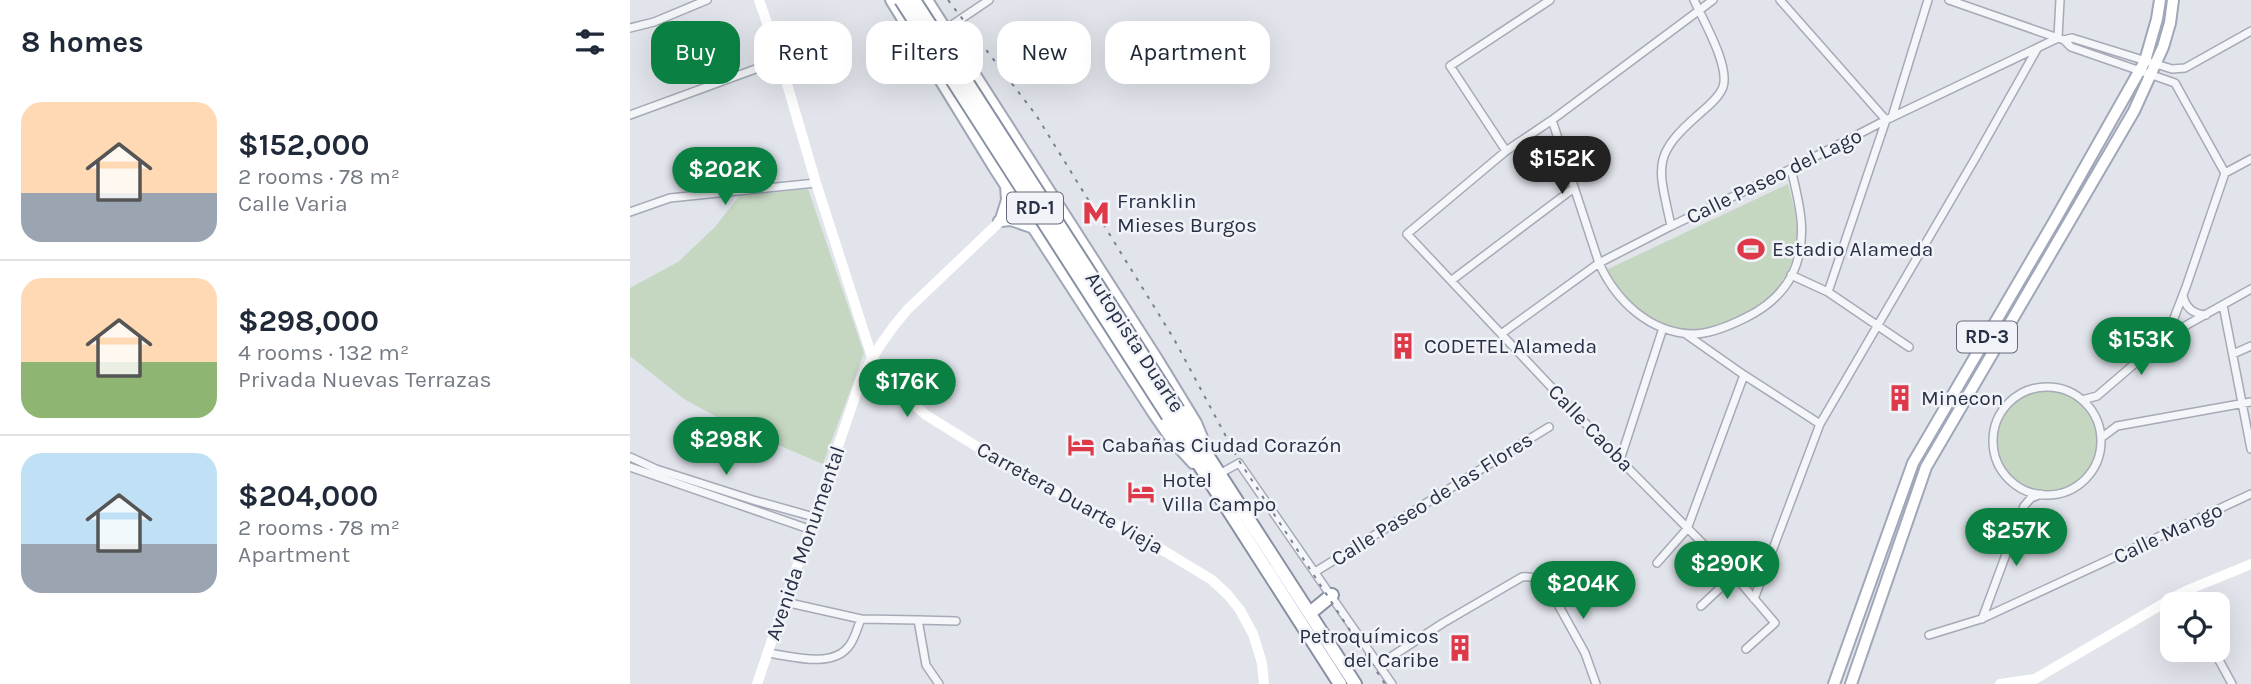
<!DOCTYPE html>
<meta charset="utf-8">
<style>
:root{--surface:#fff;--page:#f2f2f3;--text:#1f2937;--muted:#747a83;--line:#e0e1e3;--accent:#0b8043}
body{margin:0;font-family:Karla,sans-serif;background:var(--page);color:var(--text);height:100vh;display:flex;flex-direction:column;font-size:26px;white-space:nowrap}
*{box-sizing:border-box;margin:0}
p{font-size:23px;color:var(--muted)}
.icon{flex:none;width:38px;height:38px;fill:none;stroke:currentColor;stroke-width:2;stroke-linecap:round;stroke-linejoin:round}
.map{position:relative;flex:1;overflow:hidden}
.details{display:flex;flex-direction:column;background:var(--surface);width:630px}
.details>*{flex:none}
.hud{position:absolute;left:21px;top:21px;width:665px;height:63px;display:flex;gap:14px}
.buttons{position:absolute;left:1530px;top:592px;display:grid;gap:14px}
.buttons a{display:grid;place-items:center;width:70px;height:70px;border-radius:14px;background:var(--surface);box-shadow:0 7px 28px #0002;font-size:35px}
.price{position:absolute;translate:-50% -60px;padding:0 16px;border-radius:24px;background:var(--accent);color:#fff;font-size:23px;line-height:46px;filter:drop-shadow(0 2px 4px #0008)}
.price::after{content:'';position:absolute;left:50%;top:42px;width:21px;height:16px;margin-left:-10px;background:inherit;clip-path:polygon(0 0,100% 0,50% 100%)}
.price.on{background:#222;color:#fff}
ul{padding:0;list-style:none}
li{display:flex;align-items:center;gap:21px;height:175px;padding:0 21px}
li+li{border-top:2px solid var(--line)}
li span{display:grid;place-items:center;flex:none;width:196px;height:140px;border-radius:21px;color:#555}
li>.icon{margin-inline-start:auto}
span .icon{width:84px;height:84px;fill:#fffc;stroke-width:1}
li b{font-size:30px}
h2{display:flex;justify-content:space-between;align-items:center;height:84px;padding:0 21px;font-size:30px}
.chip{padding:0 24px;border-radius:21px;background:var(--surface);box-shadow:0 7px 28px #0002;font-size:24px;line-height:63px}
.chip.on{background:var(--accent);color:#fff}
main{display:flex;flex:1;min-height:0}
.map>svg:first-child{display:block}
.green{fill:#c5d6c1}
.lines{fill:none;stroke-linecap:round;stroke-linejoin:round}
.street-casing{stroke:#a5aab6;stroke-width:10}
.primary-casing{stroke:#9fa7b8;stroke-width:14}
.highway-casing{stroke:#8790a3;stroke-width:16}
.street{stroke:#f4f6f9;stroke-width:7}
.secondary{stroke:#fff;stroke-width:10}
.primary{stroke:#fff;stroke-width:10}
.highway{stroke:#fff;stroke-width:12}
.rail{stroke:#788296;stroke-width:2;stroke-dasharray:3.5 7;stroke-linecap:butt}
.highway-bridge-casing{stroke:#8790a3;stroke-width:16;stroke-linecap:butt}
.highway-bridge{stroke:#fff;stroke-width:12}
.labels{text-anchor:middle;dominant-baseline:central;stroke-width:5;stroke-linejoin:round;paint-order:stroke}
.shield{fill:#f1f3f8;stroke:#646a7b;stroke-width:2}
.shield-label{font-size:19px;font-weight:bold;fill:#273045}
.street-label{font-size:21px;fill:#273045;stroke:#f1f3f8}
.poi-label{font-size:21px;fill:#273045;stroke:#f1f3f8;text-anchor:start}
</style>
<main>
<section class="details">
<h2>8 homes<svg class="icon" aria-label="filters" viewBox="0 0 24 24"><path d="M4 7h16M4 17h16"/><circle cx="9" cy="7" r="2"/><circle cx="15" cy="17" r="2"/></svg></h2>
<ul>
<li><span style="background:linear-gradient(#ffd9b3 65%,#9aa5b1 0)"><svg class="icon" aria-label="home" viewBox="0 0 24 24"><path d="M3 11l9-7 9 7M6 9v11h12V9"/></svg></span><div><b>$152,000</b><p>2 rooms · 78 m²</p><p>Calle Varia</p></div></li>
<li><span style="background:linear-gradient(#ffd9b3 60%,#8fb573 0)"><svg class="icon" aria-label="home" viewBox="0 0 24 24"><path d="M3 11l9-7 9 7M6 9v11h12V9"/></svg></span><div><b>$298,000</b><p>4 rooms · 132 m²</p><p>Privada Nuevas Terrazas</p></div></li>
<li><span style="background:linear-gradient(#bfe0f5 65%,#9aa5b1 0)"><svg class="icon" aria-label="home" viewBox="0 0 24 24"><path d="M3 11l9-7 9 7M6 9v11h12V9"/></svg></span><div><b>$204,000</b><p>2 rooms · 78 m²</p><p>Apartment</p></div></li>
</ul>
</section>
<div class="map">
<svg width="1621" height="684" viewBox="0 0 1621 684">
<rect width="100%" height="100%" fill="#e1e4eb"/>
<!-- green -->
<path class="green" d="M1158,184C1163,203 1169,223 1166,242C1164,261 1155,282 1142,296C1117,321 1067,340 1033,325C1007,314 989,293 976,270Z
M178,189L234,353L193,464L103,426L54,399L0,356V288L48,262L85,227L109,196Z
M1367 441a50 50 0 1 1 100 0a50 50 0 1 1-100 0Z"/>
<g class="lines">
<defs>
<path id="street" d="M1083,0L922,120L876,151L777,234L990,460L1104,575L1145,623L1116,649
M1150,0L1256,120L1198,292
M1319,0L1428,38L1434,40L1442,38L1542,69L1555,68L1621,31
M0,28L24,22L77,0
M316,29L359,0
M1434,40L1441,47L1545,83L1595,173
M0,115L150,60
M1262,117L1298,0
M922,120L969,263C986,301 1020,333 1063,334C1079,334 1101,325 1115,318C1134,309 1152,294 1162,275C1179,240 1170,205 1161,169
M876,151L820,66L920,0
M1595,173L1621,159
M0,212L40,198L186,183
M1041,226C1029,168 1020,157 1068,115C1076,108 1089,98 1093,87C1100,66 1073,20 1064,0
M1161,275L1198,292L1279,347
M822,280L944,188
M1553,295C1555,307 1563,314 1576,315
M1593,305L1621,449
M871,334L969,263L1041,226L1161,169L1256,120L1428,38L1430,0
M1057,335L1114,375L1190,424
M1537,336L1556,287L1595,173
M1603,354L1621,346
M1363 441a54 54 0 1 1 108 0a54 54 0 1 1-108 0Z
M1452,400L1467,396L1537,336L1621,289
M1471,438L1487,426L1621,402
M0,457L26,469L123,500L184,517
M990,460L1033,328
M0,467L179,529
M591,473L609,463L762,684
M1027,563L1057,529L1114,375
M685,572L919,427
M1553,592L1559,604
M1124,599L1190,424L1346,157L1407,49
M155,602L231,619L288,620L296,665L309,684
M1071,606L1104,575
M1352,619L1394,506L1401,498L1411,494
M288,620L326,621
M1299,635L1351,619L1621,494
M1583,649L1602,684
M138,653C161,656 202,669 219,646C225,639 227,628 231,619
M750,664L813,623L892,577C905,576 912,580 920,590L955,653L966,684"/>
<path id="primary" d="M261,0L365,169L524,414L542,440L563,463
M297,0L527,359L566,423L575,445
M371,219L377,200L376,186
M369,221L381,220L404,228
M1204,684L1283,463L1425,220L1515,61L1527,19L1530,0
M1221,684L1296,467L1504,111L1533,47L1540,23L1543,0"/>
<path id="highway" d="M548,410L725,684
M538,416L710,684
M680,613L702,595"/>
</defs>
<!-- street casing -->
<use href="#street" class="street-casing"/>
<!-- primary casing -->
<use href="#primary" class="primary-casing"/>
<!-- highway casing -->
<use href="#highway" class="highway-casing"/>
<!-- street -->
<use href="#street" class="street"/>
<!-- secondary -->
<path class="secondary" d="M129,0L150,60L186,183L242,357L270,392L296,415L362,456L536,552L582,580L598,595L610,610L623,634L632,663L634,684
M127,684L231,379C243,354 258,332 277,310L402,191
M1370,684L1405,679L1553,592L1621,564"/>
<!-- primary -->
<use href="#primary" class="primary"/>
<!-- highway -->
<use href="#highway" class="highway"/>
<!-- rail -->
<path class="rail" d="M318,0L406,115L544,339L608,459L755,684"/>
<defs>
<path id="highway-bridge" d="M271,0L538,416
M284,0L548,410"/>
</defs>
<!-- highway-bridge casing -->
<use href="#highway-bridge" class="highway-bridge-casing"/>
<!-- highway-bridge -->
<use href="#highway-bridge" class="highway-bridge"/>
</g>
<!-- icons -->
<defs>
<symbol id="metro-bare" viewBox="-9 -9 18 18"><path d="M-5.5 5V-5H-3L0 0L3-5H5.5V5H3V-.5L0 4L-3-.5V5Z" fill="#dd3949" stroke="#f1f3f8" stroke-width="2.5" paint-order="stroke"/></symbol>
<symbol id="stadium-bare" viewBox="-9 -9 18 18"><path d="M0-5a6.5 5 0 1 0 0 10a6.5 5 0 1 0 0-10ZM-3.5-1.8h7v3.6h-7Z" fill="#dd3949" stroke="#f1f3f8" stroke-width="2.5" paint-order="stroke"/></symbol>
<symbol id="building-bare" viewBox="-9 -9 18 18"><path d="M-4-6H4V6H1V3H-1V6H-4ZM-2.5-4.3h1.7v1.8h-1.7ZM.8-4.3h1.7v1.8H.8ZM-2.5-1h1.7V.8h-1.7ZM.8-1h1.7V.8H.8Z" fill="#dd3949" stroke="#f1f3f8" stroke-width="2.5" paint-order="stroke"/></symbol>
<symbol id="hotel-bare" viewBox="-9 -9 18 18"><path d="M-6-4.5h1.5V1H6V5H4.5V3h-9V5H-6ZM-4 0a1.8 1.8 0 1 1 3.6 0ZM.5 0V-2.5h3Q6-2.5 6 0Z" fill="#dd3949" stroke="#f1f3f8" stroke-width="2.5" paint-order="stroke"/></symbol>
</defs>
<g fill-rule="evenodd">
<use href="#metro-bare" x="447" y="194" width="38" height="38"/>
<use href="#stadium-bare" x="1102" y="230" width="38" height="38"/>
<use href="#building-bare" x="754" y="327" width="38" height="38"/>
<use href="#building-bare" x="1251" y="379" width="38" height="38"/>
<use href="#hotel-bare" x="432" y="426" width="38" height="38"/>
<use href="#hotel-bare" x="492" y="473" width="38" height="38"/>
<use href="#building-bare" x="811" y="629" width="38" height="38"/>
</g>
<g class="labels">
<!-- shield labels -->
<g class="shield">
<rect x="377" y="192.5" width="56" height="31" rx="5"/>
<rect x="1327" y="321.5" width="60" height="31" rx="5"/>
</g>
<g class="shield-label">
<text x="405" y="208">RD-1</text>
<text x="1357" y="337">RD-3</text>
</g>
<!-- street labels -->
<g class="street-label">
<text transform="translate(1144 176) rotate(-26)">Calle Paseo del Lago</text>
<text transform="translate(505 342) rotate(57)">Autopista Duarte</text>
<text transform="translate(961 428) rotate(46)">Calle Caoba</text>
<text transform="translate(440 498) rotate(29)">Carretera Duarte Vieja</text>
<text transform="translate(802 499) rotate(-32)">Calle Paseo de las Flores</text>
<text transform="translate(1538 533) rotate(-25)">Calle Mango</text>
<text transform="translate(175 543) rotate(-71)">Avenida Monumental</text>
</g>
<!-- poi labels -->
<g class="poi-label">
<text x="487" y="201">Franklin<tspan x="487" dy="24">Mieses Burgos</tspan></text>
<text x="1142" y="249">Estadio Alameda</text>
<text x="794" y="346">CODETEL Alameda</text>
<text x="1291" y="398">Minecon</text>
<text x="472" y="445">Cabañas Ciudad Corazón</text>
<text x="532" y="480">Hotel<tspan x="532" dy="24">Villa Campo</tspan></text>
<text x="809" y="636" text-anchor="end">Petroquímicos<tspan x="809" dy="24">del Caribe</tspan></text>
</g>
</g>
</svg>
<div class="buttons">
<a><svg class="icon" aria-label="locate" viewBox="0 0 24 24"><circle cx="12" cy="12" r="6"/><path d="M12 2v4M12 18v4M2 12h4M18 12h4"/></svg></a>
</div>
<b class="price on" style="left:932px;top:196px">$152K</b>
<b class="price" style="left:95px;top:207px">$202K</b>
<b class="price" style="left:1511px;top:377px">$153K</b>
<b class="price" style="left:277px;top:419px">$176K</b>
<b class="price" style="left:96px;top:477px">$298K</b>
<b class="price" style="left:1386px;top:568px">$257K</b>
<b class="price" style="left:1097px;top:601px">$290K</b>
<b class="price" style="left:953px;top:621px">$204K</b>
<div class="hud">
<a class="chip on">Buy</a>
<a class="chip">Rent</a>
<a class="chip">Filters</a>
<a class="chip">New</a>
<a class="chip">Apartment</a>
</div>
</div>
</main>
